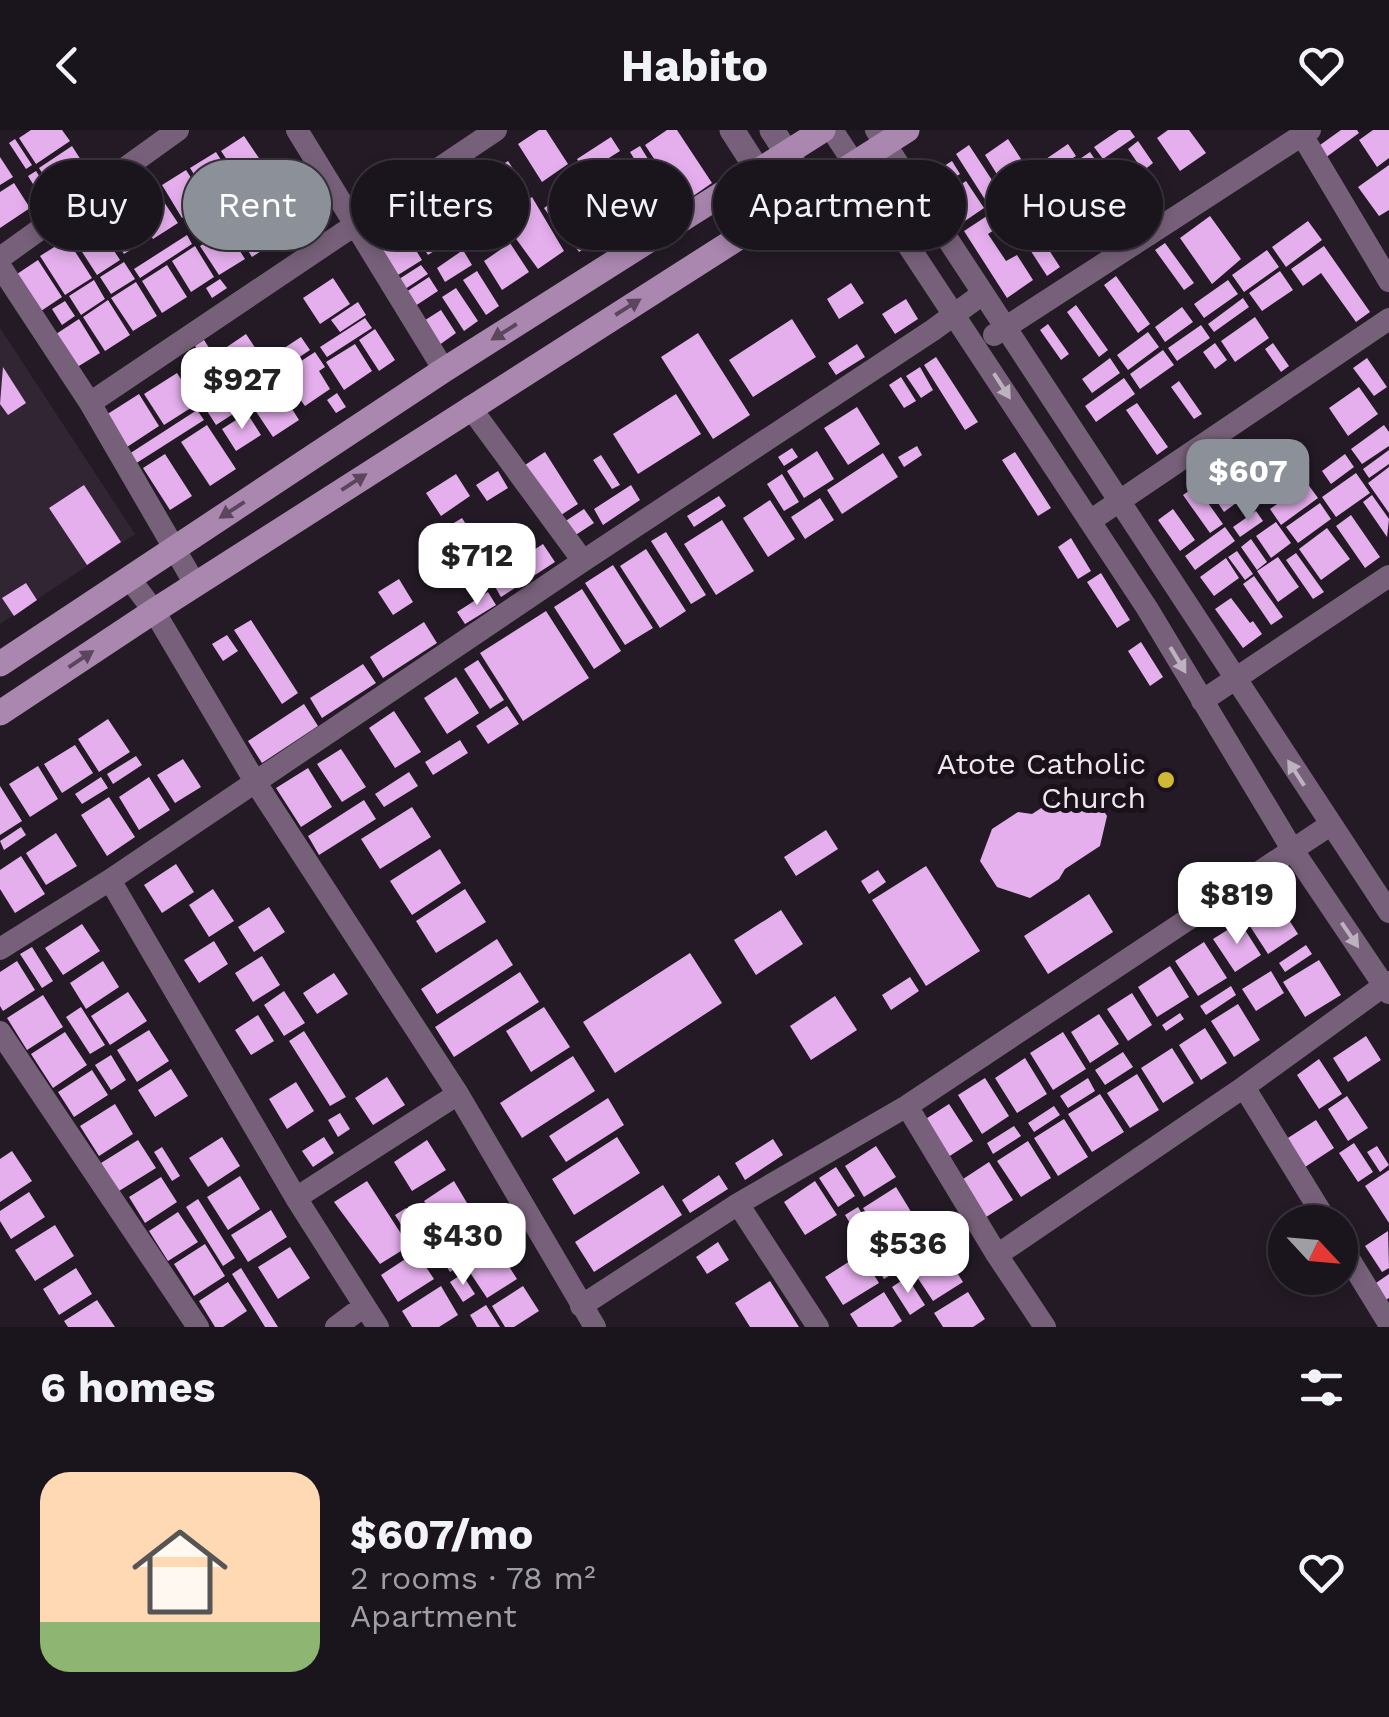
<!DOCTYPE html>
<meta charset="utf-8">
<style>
:root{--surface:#1a141c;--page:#272129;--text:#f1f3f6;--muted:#9f9ea3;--line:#38333b;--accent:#8c9099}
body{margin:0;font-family:"Work Sans",sans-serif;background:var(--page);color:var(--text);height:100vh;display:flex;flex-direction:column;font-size:38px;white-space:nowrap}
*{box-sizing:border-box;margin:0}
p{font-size:32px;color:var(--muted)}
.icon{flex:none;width:55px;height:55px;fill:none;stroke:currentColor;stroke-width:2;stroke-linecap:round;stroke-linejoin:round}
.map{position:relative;height:1197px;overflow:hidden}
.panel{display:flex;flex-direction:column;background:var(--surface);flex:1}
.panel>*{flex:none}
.hud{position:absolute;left:30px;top:30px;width:1330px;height:90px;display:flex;gap:20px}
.needle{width:65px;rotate:116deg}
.fabs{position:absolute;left:1268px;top:1075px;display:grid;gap:20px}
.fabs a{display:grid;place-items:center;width:90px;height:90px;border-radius:50%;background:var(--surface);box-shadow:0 5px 15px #0003,0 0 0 2px var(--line);font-size:50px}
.price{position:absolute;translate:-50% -85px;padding:0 22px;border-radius:20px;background:#fff;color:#222;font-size:32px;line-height:65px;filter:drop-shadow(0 2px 5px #0008)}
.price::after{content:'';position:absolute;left:50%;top:60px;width:30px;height:22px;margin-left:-15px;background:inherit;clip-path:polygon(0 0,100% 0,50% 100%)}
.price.on{background:var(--accent);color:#fff}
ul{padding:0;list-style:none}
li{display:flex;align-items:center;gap:30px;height:250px;padding:0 40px}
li+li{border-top:2px solid var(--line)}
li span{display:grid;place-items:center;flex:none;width:280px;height:200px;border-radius:30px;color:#555}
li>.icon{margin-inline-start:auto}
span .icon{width:120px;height:120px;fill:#fffc;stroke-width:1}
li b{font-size:42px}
h2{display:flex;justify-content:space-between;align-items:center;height:120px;padding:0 40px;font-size:42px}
.pill{padding:0 35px;border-radius:45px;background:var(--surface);box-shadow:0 5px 15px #0003,0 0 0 2px var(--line);font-size:35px;line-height:90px}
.pill.on{background:var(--accent);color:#fff}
header{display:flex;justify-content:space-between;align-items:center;height:130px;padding:0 40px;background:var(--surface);font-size:45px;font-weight:700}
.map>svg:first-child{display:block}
.built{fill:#312433}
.building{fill:#e5afed}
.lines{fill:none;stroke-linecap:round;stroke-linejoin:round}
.minor{stroke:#77617a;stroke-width:22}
.tertiary{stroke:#77617a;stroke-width:25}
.secondary{stroke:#aa87af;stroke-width:25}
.oneway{fill:#5b465e}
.oneway2{fill:#beb1c0}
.poi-dot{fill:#d0b736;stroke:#1a111b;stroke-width:4}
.labels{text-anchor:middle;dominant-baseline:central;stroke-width:10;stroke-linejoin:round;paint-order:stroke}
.poi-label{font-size:30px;fill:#ede7ee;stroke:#1a111b;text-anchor:end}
</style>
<header><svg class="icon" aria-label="back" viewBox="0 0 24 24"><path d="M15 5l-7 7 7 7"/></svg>Habito<svg class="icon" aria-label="heart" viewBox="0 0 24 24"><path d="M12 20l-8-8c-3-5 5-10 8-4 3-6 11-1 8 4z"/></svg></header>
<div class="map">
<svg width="1389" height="1197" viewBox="0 0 1389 1197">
<rect width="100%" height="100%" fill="#231a25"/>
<!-- built -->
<path class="built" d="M0,198L135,404L0,494Z"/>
<!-- building -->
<path class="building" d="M31,0H62L70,11L36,34L19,8Z
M539,0H546L568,34L542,52L518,14Z
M667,0H677L712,53L683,73L645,15Z
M1119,0H1130L1135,7L1103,29L1094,17Z
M1168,0H1189L1206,23L1180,41L1157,8Z
M1341,0H1357L1359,3L1321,31L1313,20Z
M1373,0H1389V28L1377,37L1359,10Z
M244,6L263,34L240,49L221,21Z
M611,7L620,21L585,43L577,29Z
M15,9L32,35L26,39L9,13Z
M1008,9L1027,38L1003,54L985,25Z
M1138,11L1153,33L1143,41L1128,19Z
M1068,14L1076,26L1050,43L1043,31Z
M969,15L1005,70L991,79L956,24Z
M72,16L88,41L55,63L39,38Z
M640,16L648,29L638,35L630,22Z
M216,22L237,55L211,71L190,38Z
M1090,22L1096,31L1063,53L1058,44Z
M0,27L13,47L0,55Z
M617,28L626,43L619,48L627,61L610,73L592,44Z
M508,31L529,63L499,83L478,51Z
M952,31L960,44L940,57L931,44Z
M267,35L275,47L249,64L241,52Z
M1389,35V80L1379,86L1358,57Z
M1038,37L1044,46L1017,64L1011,55Z
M578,39L593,62L585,68L570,45Z
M186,40L207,72L182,88L162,55Z
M36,41L53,67L44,72L28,46Z
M655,46L672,72L661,79L644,53Z
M1054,50L1059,58L1030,77L1025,69Z
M966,51L984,78L962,93L944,66Z
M14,53L30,78L0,98V62Z
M470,53L491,86L464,104L443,71Z
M576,56L592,81L571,95L562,81L551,88L544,78Z
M283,59L302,90L277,107L257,76Z
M156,60L178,93L153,109L132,75Z
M1068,64L1096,108L1087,114L1059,70Z
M532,67L564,121L538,139L501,88Z
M1016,69L1060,137L1047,146L1003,78Z
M210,74L217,86L191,102L184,91Z
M1054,74L1071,101L1053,113L1036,86Z
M436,75L456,107L428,125L408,94Z
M126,76L148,109L124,124L102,91Z
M254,82L273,113L252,127L232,96Z
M993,82L1002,95L988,104L1006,131L1017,125L1033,150L1007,168L964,101Z
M1210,86L1241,129L1212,154L1180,108Z
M600,89L609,102L579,122L570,109Z
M1308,91L1322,110L1286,137L1272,117Z
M98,96L120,130L97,145L75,111Z
M402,98L422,130L390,150L370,118Z
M226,99L245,129L219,145L200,116Z
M187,105L192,114L140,148L134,139Z
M67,109L92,148L65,165L40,126Z
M510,113L529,142L502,160L484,131Z
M1165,113L1194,153L1184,160L1155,120Z
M195,116L214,147L191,162L172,131Z
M1324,116L1370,182L1356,192L1321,143L1303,156L1291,139Z
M463,120L472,135L445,152L437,138Z
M1267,120L1279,137L1244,162L1232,145Z
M38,130L62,167L41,181L17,144Z
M124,132L135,149L111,164L100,147Z
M167,135L187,167L162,183L142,151Z
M421,135L428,144L399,163L393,153Z
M477,141L499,176L486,185L463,150Z
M1280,141L1293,160L1262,181L1249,163Z
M1116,146L1150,194L1138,203L1104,155Z
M429,147L438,161L409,180L400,166Z
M333,148L350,174L320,194L303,168Z
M220,149L227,158L212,168L206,158Z
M94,150L105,169L81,185L69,166Z
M1228,150L1238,164L1204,188L1194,174Z
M136,152L157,186L133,201L111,168Z
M851,153L864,173L839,189L827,169Z
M456,158L478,191L464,201L442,167Z
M1243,168L1249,177L1214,202L1208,194Z
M906,169L918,189L895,204L882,184Z
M108,170L130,205L105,221L83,187Z
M65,171L75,186L62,195L52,179Z
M358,172L366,185L340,202L331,190Z
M1076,175L1108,220L1099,227L1067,182Z
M1182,177L1193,192L1165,212L1155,197Z
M441,180L456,203L435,218L419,194Z
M1255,187L1269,208L1235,232L1221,211Z
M365,188L372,198L327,227L320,217Z
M79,189L100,223L74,239L53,206Z
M792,189L816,227L753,267L729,230Z
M1048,194L1069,224L1061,230L1040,200Z
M1201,195L1210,208L1177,231L1168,218Z
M375,199L395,230L379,241L359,210Z
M1148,202L1159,217L1128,240L1117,225Z
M698,203L750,285L713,309L661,227Z
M246,204L266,234L240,251L221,221Z
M301,207L310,220L280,240L272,226Z
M204,210L224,241L215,246L195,216Z
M1215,213L1227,230L1215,239L1203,222Z
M1273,213L1289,236L1281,242L1265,219Z
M355,214L372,241L344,260L326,232Z
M857,214L865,227L836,245L828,233Z
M1163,220L1174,235L1140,259L1130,244Z
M315,222L325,237L319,241L330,259L305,276L281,244Z
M936,227L978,292L965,300L924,235Z
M1110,228L1120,243L1092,263L1082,249Z
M1367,228L1387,257L1374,266L1353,238Z
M3,237L26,273L8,285L0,274Z
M920,237L933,260L921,268L906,246Z
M177,243L197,274L164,295L144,264Z
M276,245L283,256L256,274L249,263Z
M901,247L916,271L904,278L889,255Z
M1124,248L1135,264L1096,292L1085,276Z
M231,249L247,275L216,295L200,270Z
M1179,251L1202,284L1194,289L1171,257Z
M1359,257L1378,284L1348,306L1329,278Z
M282,263L299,290L273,307L255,280Z
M337,263L346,277L336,283L327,270Z
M139,264L159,296L127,317L106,285Z
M676,264L701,304L638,344L613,304Z
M1137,273L1168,317L1157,325L1126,280Z
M857,277L880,314L848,335L824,298Z
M197,280L204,290L135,334L129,324Z
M247,283L261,305L236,321L222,299Z
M207,295L236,339L210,356L181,312Z
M1384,295L1389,302V316L1362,334L1351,319Z
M1243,312L1271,351L1263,357L1235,317Z
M917,316L922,325L904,337L898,327Z
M792,318L798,327L784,336L778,327Z
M1389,320V334L1369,348L1363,339Z
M817,321L834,349L804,368L787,341Z
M545,322L578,374L558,387L525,335Z
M1015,322L1051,378L1038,386L1002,330Z
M883,323L898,347L842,384L827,360Z
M165,324L192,366L170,380L143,338Z
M1345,324L1354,337L1331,354L1322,341Z
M601,325L620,355L612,359L593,330Z
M1389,337V383L1368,353Z
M1234,339L1251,362L1224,382L1208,358Z
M498,341L508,358L487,371L476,355Z
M1356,343L1370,363L1336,387L1322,367Z
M456,344L470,366L441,386L426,363Z
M782,344L799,372L784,381L767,354Z
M1307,353L1318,368L1281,395L1270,379Z
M84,355L121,412L87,435L49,378Z
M631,355L640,370L603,395L594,379Z
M1196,356L1223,394L1210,403L1183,365Z
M1372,365L1389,389L1387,407L1363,372Z
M719,366L726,376L694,397L687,386Z
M820,368L834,390L805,409L791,387Z
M770,370L795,409L768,427L743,388Z
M1320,373L1331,389L1298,413L1286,397Z
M584,379L594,393L571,408L561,394Z
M1173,379L1195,410L1180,421L1158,390Z
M1256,381L1263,391L1240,407L1233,397Z
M1351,385L1380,427L1365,438L1336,396Z
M462,388L489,430L471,441L444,399Z
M722,390L754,441L716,465L684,414Z
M1276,392L1291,413L1271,428L1256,406Z
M1225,397L1235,411L1195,440L1185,426Z
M1327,398L1350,429L1321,450L1299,419Z
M666,402L706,465L691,474L651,411Z
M1071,408L1091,441L1078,449L1058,417Z
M1251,409L1267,432L1257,440L1241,417Z
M543,414L555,432L501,467L490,448Z
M646,419L686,481L660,498L620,436Z
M1237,421L1253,444L1245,450L1228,427Z
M1296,423L1324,462L1313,469L1286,430Z
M1278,427L1299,457L1278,472L1257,441Z
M1226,428L1239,448L1214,466L1200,447Z
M613,435L653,498L625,515L585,453Z
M1101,443L1130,490L1117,498L1087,452Z
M1254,446L1283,487L1271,495L1243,454Z
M399,449L413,472L393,485L378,462Z
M26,453L37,470L14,486L2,468Z
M582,459L621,521L594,539L554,477Z
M488,462L496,475L465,494L457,482Z
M1231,468L1250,493L1253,491L1262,504L1243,518L1215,479Z
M546,481L589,548L523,591L480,523Z
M251,490L298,563L282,574L234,500Z
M424,492L437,513L383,548L370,527Z
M227,505L238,521L223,531L212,514Z
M1141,512L1163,547L1150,556L1128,521Z
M478,530L504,570L490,579L464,539Z
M363,534L376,553L322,588L310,568Z
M456,547L479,583L447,604L424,568Z
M304,574L318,596L262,633L248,611Z
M507,576L519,594L488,614L476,596Z
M394,581L421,622L395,638L369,598Z
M108,589L130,622L99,642L78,609Z
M460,610L468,623L433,645L425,632Z
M75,615L93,643L62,663L44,634Z
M341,619L366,657L342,672L317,634Z
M136,626L142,635L113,654L107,644Z
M183,629L201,657L175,673L157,645Z
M38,636L58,669L30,687L9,654Z
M308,638L332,677L301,697L276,658Z
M409,642L418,656L384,677L375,664Z
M101,647L108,658L82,674L75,664Z
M149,647L170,680L139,700L119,667Z
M0,656L22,691L0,705Z
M1066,662L1096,669L1107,686L1100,716L1065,739L1059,749L1030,768L997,757L980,731L992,699L1018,682L1032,684Z
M109,667L135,707L107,726L81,685Z
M364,670L376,689L319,725L308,706Z
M412,677L431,707L380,739L361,709Z
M21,697L26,705L4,720L0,711Z
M826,700L838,719L796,746L784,727Z
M56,703L77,736L46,755L26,723Z
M440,719L461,753L412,785L390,751Z
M21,726L45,764L15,783L0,759V740Z
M176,734L194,762L162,783L144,755Z
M926,736L980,821L926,856L872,770Z
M878,740L886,752L869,764L861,751Z
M213,759L234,791L209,807L189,775Z
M465,759L486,792L436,823L416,791Z
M1089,764L1113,802L1048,844L1024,806Z
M1277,771L1298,804L1268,824L1246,790Z
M269,777L285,802L254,822L238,797Z
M781,780L803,814L756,845L734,810Z
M1240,792L1261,825L1235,842L1213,809Z
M82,794L100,821L63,845L45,818Z
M497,809L513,835L437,884L421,859Z
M214,811L228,834L199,853L184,830Z
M1204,812L1227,848L1198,866L1175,831Z
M1306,815L1312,824L1285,842L1279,833Z
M32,817L53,851L42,858L20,824Z
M690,823L722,873L615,943L583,892Z
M262,826L280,855L253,872L235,843Z
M1319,830L1341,865L1305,887L1283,852Z
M17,831L35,860L3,881L0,876V842Z
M103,831L119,857L86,879L70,853Z
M1170,836L1189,867L1157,887L1138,857Z
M1271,841L1284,863L1256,881L1242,859Z
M520,842L539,872L454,927L435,897Z
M334,843L348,864L317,884L303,863Z
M910,847L919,861L891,880L882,865Z
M1231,856L1236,865L1206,885L1200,876Z
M284,861L305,893L284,906L264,875Z
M128,862L147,891L110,915L91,886Z
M1132,863L1152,895L1128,911L1107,879Z
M43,865L63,897L27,920L7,888Z
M835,866L857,900L811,930L790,896Z
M1238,874L1260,910L1234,927L1211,891Z
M81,877L105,915L90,924L66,887Z
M544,877L570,917L531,942L506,901Z
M1180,883L1184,889L1166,901L1162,895Z
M1099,884L1119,914L1090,933L1071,902Z
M258,885L274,911L251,925L235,900Z
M1205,898L1227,933L1201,950L1179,915Z
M149,900L169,931L137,952L117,920Z
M304,901L346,967L330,976L289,911Z
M65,902L87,935L53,958L31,924Z
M1063,902L1086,939L1053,960L1030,923Z
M1366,906L1381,930L1348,952L1333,928Z
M1172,918L1194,953L1163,973L1141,938Z
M1123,922L1133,937L1105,955L1095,940Z
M111,925L126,950L111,960L95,935Z
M573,926L595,961L522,1008L500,973Z
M1025,928L1047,964L1017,983L995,948Z
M1319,929L1342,964L1319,979L1297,945Z
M171,939L188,966L155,987L138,960Z
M92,940L108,965L74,987L58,962Z
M1137,944L1159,980L1130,998L1107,963Z
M387,947L405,975L373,995L355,968Z
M985,948L1009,986L982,1004L958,965Z
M1088,948L1095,961L1068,978L1060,966Z
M296,952L314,981L287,999L269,969Z
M1100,964L1124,1002L1092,1022L1068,984Z
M1347,966L1368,998L1348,1011L1328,979Z
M608,968L624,995L566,1032L549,1006Z
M115,974L133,1004L99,1026L80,996Z
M949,974L973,1011L945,1029L921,992Z
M1054,976L1060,985L1034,1002L1028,993Z
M340,983L350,999L338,1007L328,990Z
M1064,989L1088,1027L1058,1046L1034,1008Z
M1316,990L1334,1018L1299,1041L1280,1013Z
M1014,996L1021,1006L993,1024L987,1013Z
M222,1007L240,1036L208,1057L189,1028Z
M324,1007L334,1023L313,1037L302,1021Z
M617,1007L640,1043L574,1085L552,1049Z
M773,1009L783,1025L745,1050L735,1033Z
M138,1010L156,1038L119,1061L101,1033Z
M427,1010L446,1040L412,1061L394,1032Z
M1028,1011L1051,1048L1021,1067L997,1031Z
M1354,1013L1373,1042L1358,1052L1339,1023Z
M876,1016L896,1047L864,1067L845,1036Z
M1377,1016L1389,1035L1380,1042L1367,1022Z
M162,1017L180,1046L172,1051L154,1022Z
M12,1021L32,1051L0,1072V1029Z
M989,1032L1013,1070L983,1089L960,1051Z
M836,1037L855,1066L838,1077L819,1048Z
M1389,1040V1093L1365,1056Z
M719,1045L728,1059L690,1083L682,1070Z
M240,1046L260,1079L228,1100L207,1067Z
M161,1047L177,1072L145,1093L129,1067Z
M367,1051L409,1116L380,1134L334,1072Z
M454,1051L470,1078L440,1097L424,1071Z
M815,1051L837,1085L805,1105L784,1072Z
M663,1055L682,1085L594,1142L575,1112Z
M896,1057L913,1085L881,1106L863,1078Z
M29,1062L45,1087L11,1109L0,1091V1081Z
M198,1069L235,1128L223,1136L186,1077Z
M858,1077L875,1105L862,1113L845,1085Z
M406,1078L435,1124L424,1131L395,1085Z
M271,1080L287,1107L248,1132L231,1105Z
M178,1082L198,1112L168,1131L149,1101Z
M477,1085L494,1112L460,1134L443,1107Z
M424,1088L456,1138L450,1142L418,1092Z
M927,1090L944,1117L907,1142L889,1114Z
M55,1095L74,1126L35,1151L15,1120Z
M1388,1101L1389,1138L1382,1142L1365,1116Z
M718,1112L729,1130L707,1144L696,1127Z
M205,1114L225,1146L194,1166L174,1134Z
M880,1114L897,1141L884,1149L867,1122Z
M290,1117L310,1148L278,1169L258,1137Z
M499,1121L517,1149L487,1168L469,1141Z
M416,1122L434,1149L398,1172L381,1145Z
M861,1124L879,1153L843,1175L825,1147Z
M945,1124L963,1152L933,1171L915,1144Z
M76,1138L92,1164L59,1185L43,1159Z
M241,1138L278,1197H265L232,1144Z
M462,1144L475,1164L463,1172L450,1152Z
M1389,1144V1168L1384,1171L1373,1155Z
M907,1147L925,1175L910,1185L892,1157Z
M770,1151L799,1197H750L735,1173Z
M228,1152L247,1181L223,1197H215L199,1171Z
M441,1156L458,1185L439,1197H412L402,1181Z
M523,1156L539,1181L514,1197H505L492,1176Z
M884,1162L902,1191L893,1197H858L850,1184Z
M968,1162L985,1189L973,1197H943L934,1183Z
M97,1170L115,1197H68L64,1191Z
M486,1175L500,1197H477L470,1185Z"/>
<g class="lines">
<!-- minor -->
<path class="minor" d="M297,0L444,240
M832,0L1147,478L1292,719L1389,863
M876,0L1389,782
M1302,5L1389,151
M0,128L178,0
M0,136L90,273L195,454
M994,205L1310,0
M90,273L496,0
M470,277L583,431
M1090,391L1389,189
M129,448L154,481L254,650L458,964L595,1197
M1202,571L1389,446
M110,750L296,1068L378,1197
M0,819L110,750L583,431L933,200L981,165
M0,902L198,1197
M1244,957L1327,1092
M907,976L997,1125L1045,1197
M296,1068L458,964
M738,1074L818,1197
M1340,1114L1389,1194
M997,1125L1244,957L1389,852
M581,1176L738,1074L907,976L1330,695
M336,1197L364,1176"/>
<!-- tertiary -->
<path class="tertiary" d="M732,0L782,78
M772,0L811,61"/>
<!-- secondary -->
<path class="secondary" d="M0,534L444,240L823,0
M0,583L154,481L907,0"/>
</g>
<!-- one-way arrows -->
<defs><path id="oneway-solid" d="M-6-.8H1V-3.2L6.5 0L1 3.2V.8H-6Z" transform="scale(2.5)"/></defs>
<g class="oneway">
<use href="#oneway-solid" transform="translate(628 177) rotate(-32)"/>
<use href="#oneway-solid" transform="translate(504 202) rotate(148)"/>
<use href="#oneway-solid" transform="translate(354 352) rotate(-33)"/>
<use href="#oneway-solid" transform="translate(232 380) rotate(147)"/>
<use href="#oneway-solid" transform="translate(81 529) rotate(-34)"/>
</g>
<g class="oneway2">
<use href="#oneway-solid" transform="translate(1002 256) rotate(57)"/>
<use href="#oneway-solid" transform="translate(1178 530) rotate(59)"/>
<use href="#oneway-solid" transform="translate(1296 643) rotate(-123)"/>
<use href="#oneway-solid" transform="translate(1350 805) rotate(56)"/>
</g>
<!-- markers -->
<circle class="poi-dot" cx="1166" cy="650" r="10"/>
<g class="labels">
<!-- poi labels -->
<g class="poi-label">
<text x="1146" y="633">Atote Catholic<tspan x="1146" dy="34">Church</tspan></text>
</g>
</g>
</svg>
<div class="fabs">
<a><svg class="needle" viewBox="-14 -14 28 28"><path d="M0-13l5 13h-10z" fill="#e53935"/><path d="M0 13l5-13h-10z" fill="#9f9ea3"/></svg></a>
</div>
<b class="price" style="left:242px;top:302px">$927</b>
<b class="price on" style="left:1248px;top:394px">$607</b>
<b class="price" style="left:477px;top:478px">$712</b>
<b class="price" style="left:1237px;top:817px">$819</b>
<b class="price" style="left:463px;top:1158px">$430</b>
<b class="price" style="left:908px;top:1166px">$536</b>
<div class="hud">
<a class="pill">Buy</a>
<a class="pill on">Rent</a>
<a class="pill">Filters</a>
<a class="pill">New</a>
<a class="pill">Apartment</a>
<a class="pill">House</a>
</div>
</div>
<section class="panel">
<h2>6 homes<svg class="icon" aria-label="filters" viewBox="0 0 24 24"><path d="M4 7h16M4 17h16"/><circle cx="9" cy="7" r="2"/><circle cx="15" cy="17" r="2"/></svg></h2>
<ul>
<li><span style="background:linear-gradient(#ffd9b3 75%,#8fb573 0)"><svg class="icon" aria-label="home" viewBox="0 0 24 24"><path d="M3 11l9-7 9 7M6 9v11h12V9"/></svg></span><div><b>$607/mo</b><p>2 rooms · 78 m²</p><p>Apartment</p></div><svg class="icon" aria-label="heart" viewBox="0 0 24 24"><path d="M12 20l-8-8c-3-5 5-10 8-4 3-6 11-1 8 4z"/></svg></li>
</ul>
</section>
